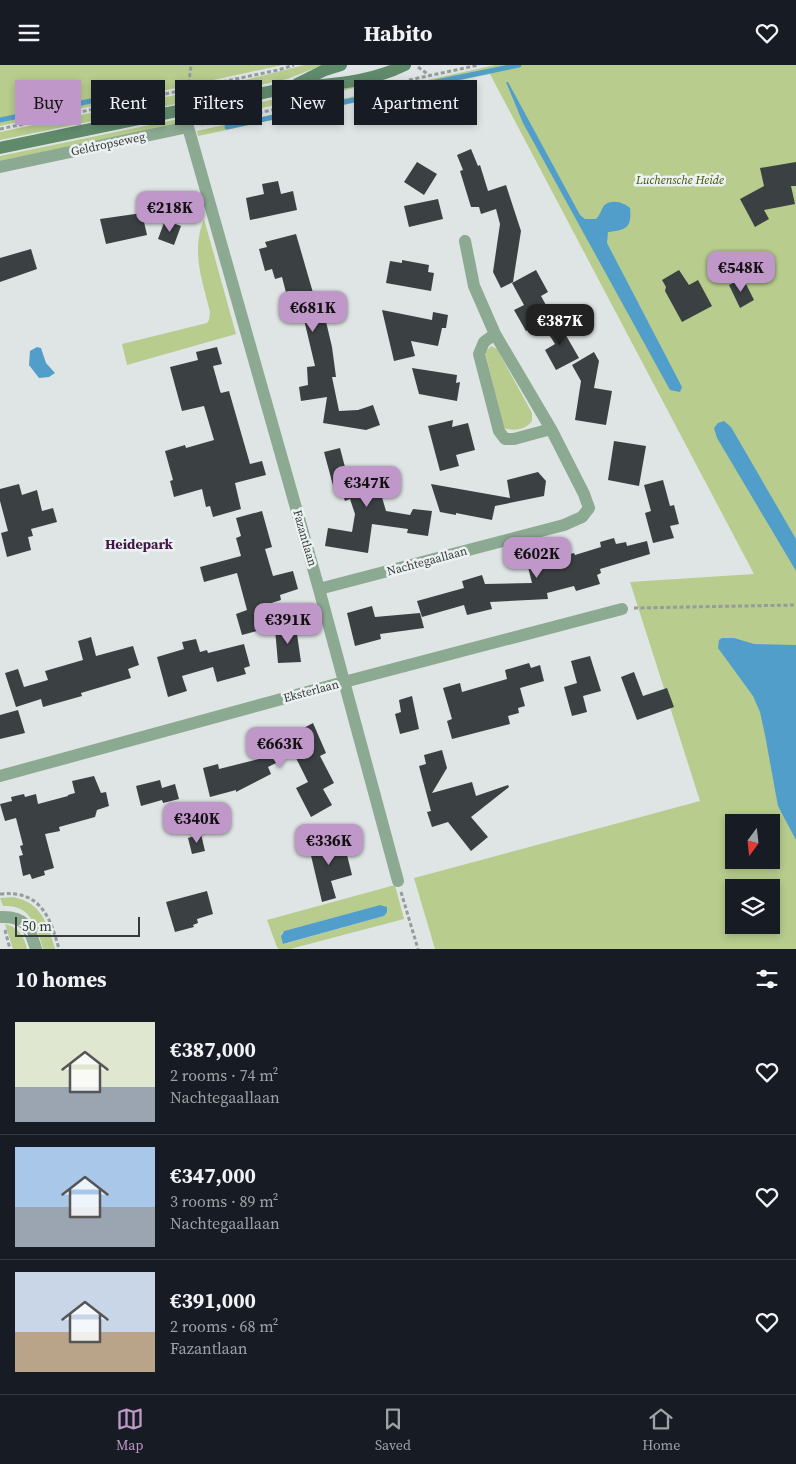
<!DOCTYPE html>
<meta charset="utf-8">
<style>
:root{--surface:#171b24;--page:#242831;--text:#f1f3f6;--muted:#9ea1a6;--line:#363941;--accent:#c097c9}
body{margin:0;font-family:"Source Serif 4",serif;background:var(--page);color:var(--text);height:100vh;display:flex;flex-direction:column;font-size:19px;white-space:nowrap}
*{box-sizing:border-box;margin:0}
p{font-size:16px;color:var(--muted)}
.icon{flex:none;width:28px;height:28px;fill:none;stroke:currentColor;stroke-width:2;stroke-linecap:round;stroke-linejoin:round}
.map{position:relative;height:884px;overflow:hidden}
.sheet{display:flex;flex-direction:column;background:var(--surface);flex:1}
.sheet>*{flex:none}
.hud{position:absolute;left:15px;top:15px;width:500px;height:45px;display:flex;gap:10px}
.needle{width:32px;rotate:195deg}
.controls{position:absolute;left:725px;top:749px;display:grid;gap:10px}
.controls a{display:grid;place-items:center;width:55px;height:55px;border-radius:0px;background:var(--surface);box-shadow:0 2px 8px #0003;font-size:25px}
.scale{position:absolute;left:15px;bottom:12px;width:125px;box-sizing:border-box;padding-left:5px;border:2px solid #383a3a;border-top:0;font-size:14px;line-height:18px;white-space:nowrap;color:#383a3a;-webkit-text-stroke:4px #ecf2f1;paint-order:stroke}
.price{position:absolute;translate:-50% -42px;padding:0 11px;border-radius:10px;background:var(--accent);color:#111;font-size:16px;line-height:32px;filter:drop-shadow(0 1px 2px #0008)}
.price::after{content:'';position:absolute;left:50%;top:30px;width:15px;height:11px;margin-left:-8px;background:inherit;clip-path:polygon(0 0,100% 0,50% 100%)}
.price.active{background:#222;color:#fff}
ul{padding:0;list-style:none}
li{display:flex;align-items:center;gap:15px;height:125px;padding:0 15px}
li+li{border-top:1px solid var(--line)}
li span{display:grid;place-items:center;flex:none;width:140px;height:100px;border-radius:0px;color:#555}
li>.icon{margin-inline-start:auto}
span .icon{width:60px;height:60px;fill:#fffc;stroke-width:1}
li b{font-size:21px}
h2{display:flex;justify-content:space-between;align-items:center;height:60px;padding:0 15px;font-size:21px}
.tag{padding:0 18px;border-radius:0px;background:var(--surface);box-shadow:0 2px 8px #0003;font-size:18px;line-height:45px}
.tag.active{background:var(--accent);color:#111}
header{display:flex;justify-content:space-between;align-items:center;height:65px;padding:0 15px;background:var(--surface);font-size:22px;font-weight:700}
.tab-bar{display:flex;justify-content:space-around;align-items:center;height:70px;border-top:1px solid var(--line);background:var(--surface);font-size:14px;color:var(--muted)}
.tab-bar a{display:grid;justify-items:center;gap:2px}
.tab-bar .active{color:var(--accent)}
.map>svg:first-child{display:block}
.green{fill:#b7cc8d;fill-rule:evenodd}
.water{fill:#529ecb}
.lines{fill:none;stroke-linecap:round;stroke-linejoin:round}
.stream{stroke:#529ecb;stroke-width:5}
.building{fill:#3b4142}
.path{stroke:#969b9b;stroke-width:3;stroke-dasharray:4 2.5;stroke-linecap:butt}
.street{stroke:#8ca992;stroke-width:12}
.secondary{stroke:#608b6b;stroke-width:12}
.labels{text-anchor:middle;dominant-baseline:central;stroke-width:5;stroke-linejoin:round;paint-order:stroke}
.street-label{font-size:12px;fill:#383a3a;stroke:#ecf2f1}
.park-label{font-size:12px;font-style:italic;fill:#425600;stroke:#ecf2f1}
.neighbourhood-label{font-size:14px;font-weight:bold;fill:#421547;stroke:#ecf2f1}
</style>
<header><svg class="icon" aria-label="menu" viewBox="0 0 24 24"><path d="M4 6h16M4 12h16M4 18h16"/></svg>Habito<svg class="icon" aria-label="heart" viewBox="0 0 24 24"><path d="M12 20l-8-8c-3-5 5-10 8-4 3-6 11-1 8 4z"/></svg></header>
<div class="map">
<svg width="796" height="884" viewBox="0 0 796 884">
<rect width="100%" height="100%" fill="#dee5e4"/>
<!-- green -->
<path class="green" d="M0,0H283L0,61Z
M304,0H323L287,14L223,28V26L237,17Z
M495,0H796V884H435L414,813L700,736L630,517L754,509L490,9L198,71L197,66ZM734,758H771V795H734ZM734,822H771V860H734Z
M218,21L219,23L205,33L0,75V67Z
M359,21L355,23L195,57L194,56L0,96V91L314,26Z
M204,154L236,269L127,300L122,279L207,258L209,255L210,247C202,214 191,187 204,154Z
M491,281L497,284L532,348V356C527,364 513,367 504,363L486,291V287Z
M395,820L404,854L290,884H279L277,882L267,855ZM380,840L384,851L284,879L281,869L284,866Z
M13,832C41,837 48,859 55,884H43C37,862 31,839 3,841L0,833Z
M5,859C18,862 24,871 27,884H13Z"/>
<!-- water -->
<path class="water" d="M506,17H508L580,150L585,154H596C601,150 601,142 606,139C613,134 625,138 630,143C632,163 626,165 608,167L607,178L682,322L680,327L670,325L523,58Z
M37,282L41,283L46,298L55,308L49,312L39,313L29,300L30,286Z
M724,356L731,362L796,474V506L717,373L714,363L718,358Z
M722,573H734L754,579L796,580V775L778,741L765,670L760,647L753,631L718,583L719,575Z
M380,840L387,842V847L384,851L283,879L281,871L284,866Z"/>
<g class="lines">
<!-- stream -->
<path class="stream" d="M402,24L519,0
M0,55L162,21
M227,62L377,30"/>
</g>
<!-- building -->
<path class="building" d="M471,84L478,101L480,100L488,126L506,120L521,166L513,217L501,223L493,207L500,159L496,144L481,149L479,142H471L460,106L463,105L457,90Z
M417,97L437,109L424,130L404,117Z
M796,97V121H791L795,139L764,145L769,154L755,162L740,134L764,121L760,103Z
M278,116L281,129L293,126L297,145L250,155L246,133L264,129L262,119Z
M438,134L443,154L409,162L404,141Z
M142,148L147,170L106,179L100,154Z
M165,155L181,161L174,180L158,174Z
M296,169L318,245L323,244L332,282L336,312H332L339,346L358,345L373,340L380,360L366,365L323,358L327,332L301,336L299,322L308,320L307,302L315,301L302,246L300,247L299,241L290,243L282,212L275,214L272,204L265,206L259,184L267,182L265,177Z
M31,184L37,204L0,217V193Z
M402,195L429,200L428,207L434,208L431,226L386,218L390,196L402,198Z
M536,205L548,227L541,231L552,251L526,266L514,245L524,240L512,218Z
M679,205L689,220L698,215L712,241L682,257L665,226L666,222L662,215Z
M743,213L754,235L740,243L729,220Z
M382,245L432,255L433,247L448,250L446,263H442L438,281L411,276L415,291L394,296Z
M556,253L579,293L556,305L545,285L555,279L543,260Z
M217,282L222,299L213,301L220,326L221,328L229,326L250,399L262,396L266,410L235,418L241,444L213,452L210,441L206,442L202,424L174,432L170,416L173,415L165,386L185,380L186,383L214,375L204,341L182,346L170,302L198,295L196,287Z
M594,287L599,296L594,323L612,326L606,360L575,355L581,316L572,300Z
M412,303L457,310L456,318L460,317L457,336L419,329Z
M453,355L452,362L468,358L475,385L456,390L459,401L440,406L428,361Z
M614,376L646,381L639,421L608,415Z
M340,383L346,406L363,401L368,417L377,415L386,446L410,450L413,444L432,446L428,471L407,468L408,464L372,459L368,488L325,481L328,463L352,467L355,449L350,434L345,436L340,422L334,424L324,387Z
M538,407L546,416L544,431L495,441L492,455L456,448V450L440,447L431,419L510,433L507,415Z
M663,415L670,441L674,440L679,459L670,461L674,473L653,478L645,448L651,446L644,420Z
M19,419L22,430L37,425L42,446L53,443L57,457L31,464L33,471L28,472L31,485L7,492L1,468L8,466L0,436V424Z
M262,446L272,482L265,484L273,511L293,506L298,524L280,530L281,535L265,540L272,562L242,570L236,549L247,545L237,508L204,517L200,502L241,491L236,473L241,471L236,453Z
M614,473L616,479L626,477L627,481L647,476L650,489L600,504L601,508L597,510L600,519L576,526L574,521L547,528L548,534L490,537L492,544L467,550L464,540L422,552L417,536L464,523L462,516L482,510L485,519L532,518L527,498L547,492L548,495L574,488L575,490L601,482L600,477Z
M372,541L375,552L420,548L424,563L380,569L381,574L355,581L347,548Z
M296,562L301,597L278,598L275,564Z
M91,572L96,591L133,581L139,600L128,604L131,613L81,628L82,631L43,642L41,634L16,642L5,608L18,604L24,622L48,615L45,606L83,595L78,576Z
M196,574L200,587L207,585L208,588L244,579L250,601L244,603L246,609L217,617L213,602L182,611L187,626L168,632L157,592L184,584L182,577Z
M590,591L601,626L583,631L587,647L572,651L564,622L577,618L571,596Z
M529,598L531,603L540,600L544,616L520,623L525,641L518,643L519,648L508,651L510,659L452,674L447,656L452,654L443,623L460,618L462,627L507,614L505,605Z
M634,607L643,631L667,623L674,642L637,655L621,612Z
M412,631L419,664L400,669L395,649L401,647L399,635Z
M18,645L25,668L0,674V650Z
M313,658L326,688L320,691L334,718L323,724L332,740L311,752L296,723L308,717L294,689L268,702L271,709L236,727V725L210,732L203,703L218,699L219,704L259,694L257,688Z
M442,685L447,703L432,728L472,717L476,731L508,720L509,722L471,752L488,772L471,786L448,757L432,762L427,747L431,746L419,701L426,699L424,690Z
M94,711L101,728L106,727L109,741L97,745L95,752L59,762L60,766L45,769L54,803L44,806L45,810L32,814L30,809L23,811L19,791L23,790L20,781L23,780L16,753L5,756L0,739L12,736L11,732L24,729L25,732L36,729L38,739L68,731V730L75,728L72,716Z
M160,715L162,723L175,719L179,734L163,738L162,735L141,741L136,721Z
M201,769L205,786L192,789L188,773Z
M326,773L329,782L344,778L352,810L331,816L336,833L322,837L308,778Z
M207,826L213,849L197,854L198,858L193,860L194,862L175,867L166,837Z"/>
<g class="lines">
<!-- path -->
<path class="path" d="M418,2L429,10
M409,15L479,0
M188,25L191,0
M201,59L318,36
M0,64L278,5L294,0
M634,543L796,540
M401,827L418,884
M0,829C40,825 50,851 59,884
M5,865L10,884"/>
<!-- street -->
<path class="street" d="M0,102L188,62L319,524L398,816
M495,269L484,277L479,289L499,366L505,374H514L551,364
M319,524L564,460L582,452L589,443L584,429L551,364L495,269L474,221L465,176
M0,711L344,617L622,544
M0,852C26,851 29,862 36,884"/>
<!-- secondary -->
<path class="secondary" d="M297,19L325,5L341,0
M0,83L292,22C330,20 371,17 405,0"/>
</g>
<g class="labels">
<!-- street labels -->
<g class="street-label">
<text transform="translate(108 79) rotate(-12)">Geldropseweg</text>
<text transform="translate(305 473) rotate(74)">Fazantlaan</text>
<text transform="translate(427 496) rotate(-15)">Nachtegaallaan</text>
<text transform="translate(311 626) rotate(-15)">Eksterlaan</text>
</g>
<!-- park labels -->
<g class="park-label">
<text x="680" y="115">Luchensche Heide</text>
</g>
<!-- neighbourhood labels -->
<g class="neighbourhood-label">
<text x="139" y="479">Heidepark</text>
</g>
</g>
</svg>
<div class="controls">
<a><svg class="needle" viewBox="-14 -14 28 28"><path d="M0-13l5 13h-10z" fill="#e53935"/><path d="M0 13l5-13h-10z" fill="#9ea1a6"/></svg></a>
<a><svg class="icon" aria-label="layers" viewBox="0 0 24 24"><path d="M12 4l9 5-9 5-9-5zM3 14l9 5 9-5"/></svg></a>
</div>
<div class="scale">50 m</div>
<b class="price" style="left:170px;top:168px">€218K</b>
<b class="price" style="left:741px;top:228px">€548K</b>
<b class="price" style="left:313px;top:268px">€681K</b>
<b class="price active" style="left:560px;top:281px">€387K</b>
<b class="price" style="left:367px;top:443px">€347K</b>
<b class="price" style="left:537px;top:514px">€602K</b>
<b class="price" style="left:288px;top:580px">€391K</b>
<b class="price" style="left:280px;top:704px">€663K</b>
<b class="price" style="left:197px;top:779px">€340K</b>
<b class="price" style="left:329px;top:801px">€336K</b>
<div class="hud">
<a class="tag active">Buy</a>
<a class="tag">Rent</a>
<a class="tag">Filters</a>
<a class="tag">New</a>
<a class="tag">Apartment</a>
</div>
</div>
<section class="sheet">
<h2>10 homes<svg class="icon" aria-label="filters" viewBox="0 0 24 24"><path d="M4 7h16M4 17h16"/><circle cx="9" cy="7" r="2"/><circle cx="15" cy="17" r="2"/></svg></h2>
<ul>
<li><span style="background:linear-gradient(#dfe7d0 65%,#9aa5b1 0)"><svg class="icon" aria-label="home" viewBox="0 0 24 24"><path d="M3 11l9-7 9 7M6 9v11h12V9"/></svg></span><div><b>€387,000</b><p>2 rooms · 74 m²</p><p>Nachtegaallaan</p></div><svg class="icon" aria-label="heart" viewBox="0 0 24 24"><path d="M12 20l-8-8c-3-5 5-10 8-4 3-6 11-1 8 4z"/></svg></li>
<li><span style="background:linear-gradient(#a9c7e8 60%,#9aa5b1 0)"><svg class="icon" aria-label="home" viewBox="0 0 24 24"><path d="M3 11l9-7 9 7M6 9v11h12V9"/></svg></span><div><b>€347,000</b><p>3 rooms · 89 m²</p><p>Nachtegaallaan</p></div><svg class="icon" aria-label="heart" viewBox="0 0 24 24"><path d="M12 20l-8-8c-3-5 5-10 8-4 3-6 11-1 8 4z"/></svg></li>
<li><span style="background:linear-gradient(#c9d6e8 60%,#b9a48a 0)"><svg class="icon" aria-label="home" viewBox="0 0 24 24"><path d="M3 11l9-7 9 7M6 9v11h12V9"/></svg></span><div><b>€391,000</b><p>2 rooms · 68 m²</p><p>Fazantlaan</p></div><svg class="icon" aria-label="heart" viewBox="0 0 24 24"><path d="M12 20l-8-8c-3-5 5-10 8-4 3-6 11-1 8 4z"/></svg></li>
</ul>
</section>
<nav class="tab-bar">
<a class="active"><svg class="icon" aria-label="map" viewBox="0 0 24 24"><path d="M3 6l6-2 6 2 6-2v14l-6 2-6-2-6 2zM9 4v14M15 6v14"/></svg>Map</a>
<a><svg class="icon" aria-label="saved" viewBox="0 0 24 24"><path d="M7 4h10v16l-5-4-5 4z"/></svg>Saved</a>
<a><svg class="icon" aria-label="home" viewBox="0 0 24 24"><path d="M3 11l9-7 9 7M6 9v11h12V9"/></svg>Home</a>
</nav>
